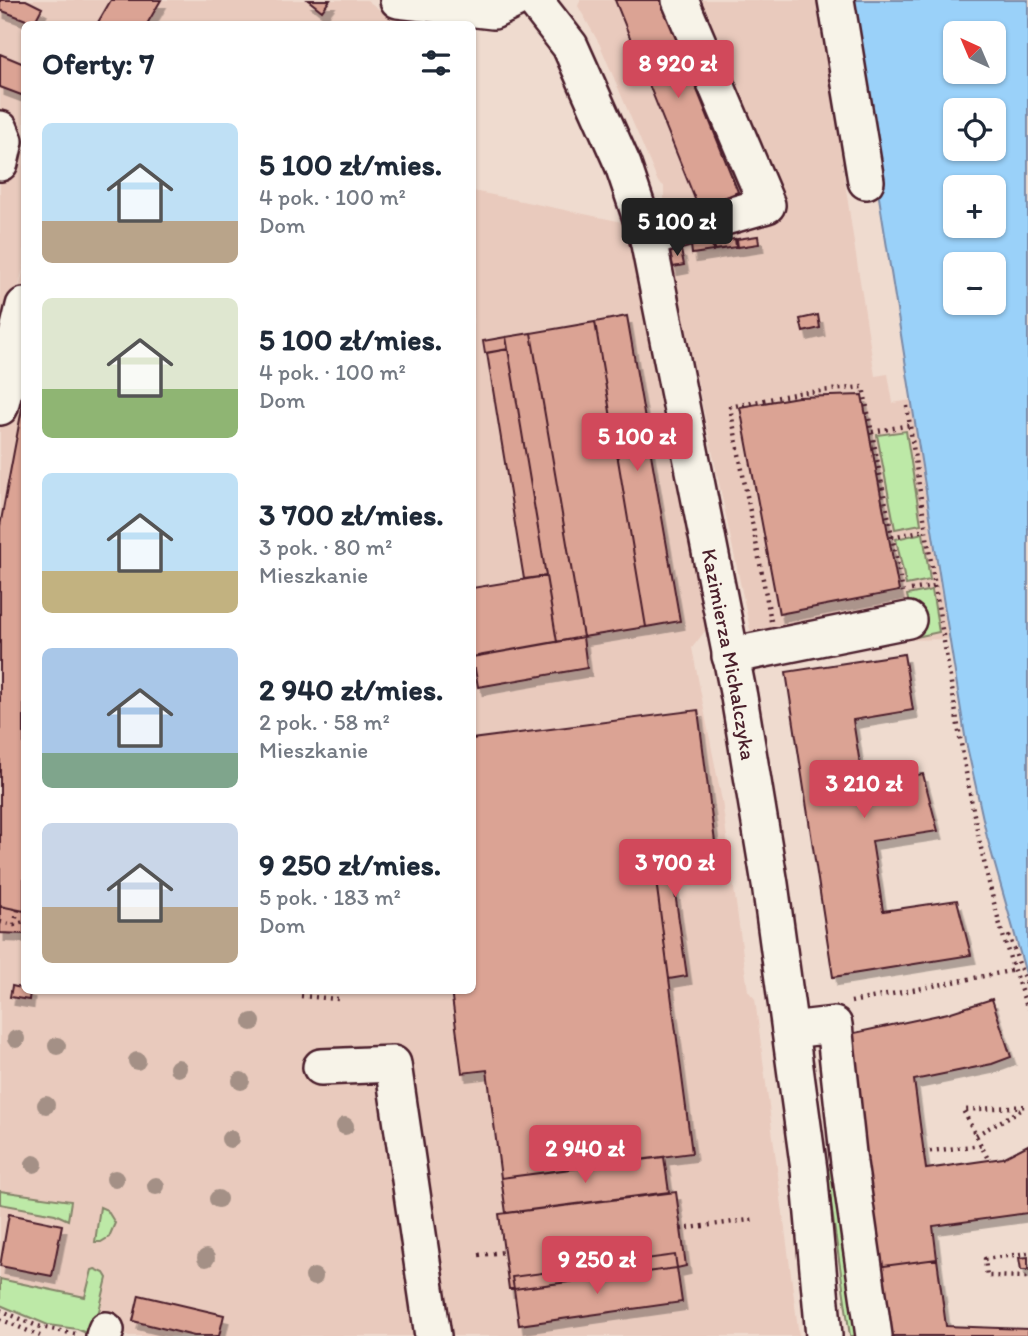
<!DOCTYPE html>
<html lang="pl">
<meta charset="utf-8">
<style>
:root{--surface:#fff;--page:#f6f6f7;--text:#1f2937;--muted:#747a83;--accent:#d1495b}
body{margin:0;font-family:Itim,sans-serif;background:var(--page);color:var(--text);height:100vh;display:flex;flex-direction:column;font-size:26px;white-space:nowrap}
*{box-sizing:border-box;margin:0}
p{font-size:23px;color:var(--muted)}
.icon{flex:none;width:38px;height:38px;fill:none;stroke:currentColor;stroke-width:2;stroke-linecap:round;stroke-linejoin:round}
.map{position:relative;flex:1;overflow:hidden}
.details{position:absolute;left:21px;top:21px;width:455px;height:973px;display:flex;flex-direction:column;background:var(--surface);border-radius:10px;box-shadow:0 2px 5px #0004}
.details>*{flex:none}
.needle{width:46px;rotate:316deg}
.fabs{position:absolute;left:943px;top:21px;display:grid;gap:14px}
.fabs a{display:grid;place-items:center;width:63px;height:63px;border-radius:10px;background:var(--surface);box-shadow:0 2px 5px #0004;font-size:35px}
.price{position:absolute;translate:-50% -60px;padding:0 16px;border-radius:7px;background:var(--accent);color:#fff;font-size:23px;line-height:46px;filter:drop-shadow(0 2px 4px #0008)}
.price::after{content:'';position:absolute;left:50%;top:42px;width:21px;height:16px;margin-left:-10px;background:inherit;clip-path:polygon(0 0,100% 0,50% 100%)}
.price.on{background:#222;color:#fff}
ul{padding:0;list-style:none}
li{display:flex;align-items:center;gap:21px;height:175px;padding:0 21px}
li span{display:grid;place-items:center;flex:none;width:196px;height:140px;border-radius:10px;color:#555}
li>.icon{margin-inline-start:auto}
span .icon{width:84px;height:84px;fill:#fffc;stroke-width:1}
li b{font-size:30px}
h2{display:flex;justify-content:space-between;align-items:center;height:84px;padding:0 21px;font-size:30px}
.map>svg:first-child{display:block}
.built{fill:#e9cabd}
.green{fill:#bde9a7;stroke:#848469;stroke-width:2}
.water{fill:#9ad1f9;stroke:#7a8aa7;stroke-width:2;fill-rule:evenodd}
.building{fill:#dba394;stroke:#4a1f2b;stroke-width:2;filter:url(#shadow)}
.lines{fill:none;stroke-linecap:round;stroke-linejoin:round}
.minor-casing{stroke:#4a1f2b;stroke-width:40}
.path{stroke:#4a1f2b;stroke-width:4.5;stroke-dasharray:2 5;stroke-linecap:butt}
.minor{stroke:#f7f3e8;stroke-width:35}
.tree{fill:#a49086}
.labels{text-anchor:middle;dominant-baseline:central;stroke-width:6;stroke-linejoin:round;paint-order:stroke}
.street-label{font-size:21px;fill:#4a1f2b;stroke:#f7f3e8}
</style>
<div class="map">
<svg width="1028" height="1336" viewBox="0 0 1028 1336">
<defs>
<filter id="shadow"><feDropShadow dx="4.5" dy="8" stdDeviation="0" flood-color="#0004"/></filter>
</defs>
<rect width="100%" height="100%" fill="#efdbcf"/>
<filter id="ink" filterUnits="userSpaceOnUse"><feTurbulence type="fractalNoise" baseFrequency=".0143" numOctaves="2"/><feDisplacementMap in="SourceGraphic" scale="14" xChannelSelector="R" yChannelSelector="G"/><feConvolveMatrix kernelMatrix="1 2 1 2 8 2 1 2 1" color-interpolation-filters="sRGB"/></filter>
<g filter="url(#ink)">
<!-- built -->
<path class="built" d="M0,0H367L385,14L452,20L450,24H24V265L11,316L24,269V990H472L473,191L632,224L712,622L692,648L722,801L748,991L755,999L799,1336H120L0,1289Z
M580,0H850L872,158L842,162L854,243L875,376L888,374L893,403L911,400L948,639L905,640L778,662H757L673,267L670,252L680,250L664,198V186L658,182L600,45L578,6Z"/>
<!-- green -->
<path class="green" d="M906,431L921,524L895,529L877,435Z
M923,533L930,580L906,585L896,539Z
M932,590L939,632L916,637L907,595Z
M843,1167L865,1336H850L826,1169Z
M0,1191L71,1201L68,1220L55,1214L0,1204Z
M100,1207L107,1210L115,1223L109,1237L101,1242H95Z
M95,1269L104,1273L107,1278L93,1336L77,1329L48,1325L0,1305V1279L85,1297L92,1270Z"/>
<!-- water -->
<path class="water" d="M850,0H1028V981L987,837L966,742L863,97ZM956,33H994V72H956ZM956,110H994V149H956ZM956,187H994V226H956ZM956,264H994V303H956Z"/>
<!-- building -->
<path class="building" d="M0,0H26L42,8L34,23L0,10Z
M111,0H161L147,24H97Z
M308,0H330L322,11Z
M615,0H661L738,192L699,209Z
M0,54L24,64V96L0,87Z
M758,236L759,244L738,247L737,239Z
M735,239L736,247L715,250L714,242Z
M712,242L713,251L692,254L691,245Z
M681,250L684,265L673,267L670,252Z
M818,315L820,328L803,332L800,319Z
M627,316L680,621L646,627L595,322Z
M595,322L646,627L583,637L531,333Z
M531,333L583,637L557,642L506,337Z
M506,337L508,349L485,353L483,341Z
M508,349L546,576L524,579L487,353Z
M862,395L899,591L779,614L740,407L798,397Z
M24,398V911L0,906V526Z
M546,576L557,642L472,657V588Z
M583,637L587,668L478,687L475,669H472V657Z
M904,654L913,710L853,720L863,783L923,774L938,831L872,841L883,911L957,900L971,955L833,977L786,672Z
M698,710L715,842L652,850L692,1153L501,1178L487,1070L462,1073L451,990H472V739Z
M714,842L717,858L671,865L687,976L669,979L652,850Z
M0,906L24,911V934L0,933Z
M12,986L30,990L29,1000L10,997Z
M992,999L1011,1057L992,1064L914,1080L926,1169L1003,1158L1028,1145V1213L933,1226L937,1259L876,1267L845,1035L948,1013Z
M664,1157L669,1192L506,1213L501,1178Z
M676,1192L686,1266L677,1268L675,1255L512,1277L514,1289H509L499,1214Z
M9,1214L62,1225L52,1276L0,1266Z
M675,1255L677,1268L514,1289L512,1277Z
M1028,1257V1270H1021L1019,1258Z
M937,1259L946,1326L1028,1329V1336H886L876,1267Z
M677,1268L682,1302L519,1325L514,1289Z
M139,1295L224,1315L219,1336H194L133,1321Z"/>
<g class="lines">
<defs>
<g id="minor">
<path d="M398,0L493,11L515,0"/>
<path id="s1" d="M534,0L570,46L623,165L648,239L739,697L770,884L809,1170L824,1336"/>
<path d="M836,0L866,181"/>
<path d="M0,129L5,141L0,163"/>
<path d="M648,239L767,205L680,0"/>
<path d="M0,407L24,306"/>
<path d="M730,656L908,620"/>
<path d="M790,1030L834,1025L849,1163L874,1336"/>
<path d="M321,1067L393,1064L433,1336"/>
<path d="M104,1336L106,1330"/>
</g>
</defs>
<!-- minor casing -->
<use href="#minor" class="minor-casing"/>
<!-- path -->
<path class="path" d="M907,406C921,501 936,595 952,689C969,795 989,910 1028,1009
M872,432L910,425
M892,537L925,530
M911,590L935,586
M771,621L730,407L799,393L863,387L903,592
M0,922L14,925L24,922
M14,925L18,910
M1009,935L1028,990
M301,996L338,999
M851,1002L1015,970
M976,1135L1021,1110
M923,1152L982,1145
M987,1157L963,1110L1028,1106
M681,1229L756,1219
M1028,1253L985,1259L987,1276L1028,1277
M479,1255L504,1252
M0,1310L37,1326L75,1334
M0,1319L40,1336"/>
<!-- minor -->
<use href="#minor" class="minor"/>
</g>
<!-- trees -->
<g class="tree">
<circle cx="252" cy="1022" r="9"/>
<circle cx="16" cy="1039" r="9"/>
<circle cx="57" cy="1046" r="9"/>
<circle cx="137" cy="1061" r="9"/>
<circle cx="178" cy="1068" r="9"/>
<circle cx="241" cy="1081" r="9"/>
<circle cx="46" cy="1105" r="9"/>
<circle cx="345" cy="1126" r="9"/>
<circle cx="230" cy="1139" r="9"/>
<circle cx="34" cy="1164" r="9"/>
<circle cx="115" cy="1179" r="9"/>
<circle cx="156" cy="1186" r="9"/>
<circle cx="218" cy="1199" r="9"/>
<circle cx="206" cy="1258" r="9"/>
<circle cx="314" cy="1277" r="9"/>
</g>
</g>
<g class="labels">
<!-- street labels -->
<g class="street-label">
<text stroke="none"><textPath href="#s1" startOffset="690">Kazimierza Michalczyka</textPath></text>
</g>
</g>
</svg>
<div class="fabs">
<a><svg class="needle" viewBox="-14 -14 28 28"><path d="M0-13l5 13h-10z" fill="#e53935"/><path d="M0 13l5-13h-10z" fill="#747a83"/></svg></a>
<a><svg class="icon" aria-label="locate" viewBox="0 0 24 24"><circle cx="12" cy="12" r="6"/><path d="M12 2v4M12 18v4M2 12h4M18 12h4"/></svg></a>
<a>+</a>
<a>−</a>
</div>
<b class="price" style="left:678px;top:100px">8 920 zł</b>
<b class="price on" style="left:677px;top:258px">5 100 zł</b>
<b class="price" style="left:637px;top:473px">5 100 zł</b>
<b class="price" style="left:864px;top:820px">3 210 zł</b>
<b class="price" style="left:675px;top:899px">3 700 zł</b>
<b class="price" style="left:585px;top:1185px">2 940 zł</b>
<b class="price" style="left:597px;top:1296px">9 250 zł</b>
<section class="details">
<h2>Oferty: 7<svg class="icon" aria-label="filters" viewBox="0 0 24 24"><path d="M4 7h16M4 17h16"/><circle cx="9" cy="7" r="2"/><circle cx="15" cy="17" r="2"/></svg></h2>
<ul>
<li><span style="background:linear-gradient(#bfe0f5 70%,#b9a48a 0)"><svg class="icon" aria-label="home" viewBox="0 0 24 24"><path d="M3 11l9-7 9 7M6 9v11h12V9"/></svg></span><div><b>5 100 zł/mies.</b><p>4 pok. · 100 m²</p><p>Dom</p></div></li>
<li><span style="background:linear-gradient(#dfe7d0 65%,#8fb573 0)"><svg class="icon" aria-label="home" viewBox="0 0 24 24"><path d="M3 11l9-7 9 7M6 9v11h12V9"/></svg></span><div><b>5 100 zł/mies.</b><p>4 pok. · 100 m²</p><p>Dom</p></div></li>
<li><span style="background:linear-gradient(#bfe0f5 70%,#c2b280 0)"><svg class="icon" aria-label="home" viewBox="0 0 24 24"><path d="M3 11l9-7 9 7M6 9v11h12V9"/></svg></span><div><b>3 700 zł/mies.</b><p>3 pok. · 80 m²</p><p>Mieszkanie</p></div></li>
<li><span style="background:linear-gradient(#a9c7e8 75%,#7fa58c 0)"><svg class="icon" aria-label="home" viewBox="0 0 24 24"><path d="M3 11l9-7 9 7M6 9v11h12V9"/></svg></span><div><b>2 940 zł/mies.</b><p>2 pok. · 58 m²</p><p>Mieszkanie</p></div></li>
<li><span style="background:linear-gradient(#c9d6e8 60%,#b9a48a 0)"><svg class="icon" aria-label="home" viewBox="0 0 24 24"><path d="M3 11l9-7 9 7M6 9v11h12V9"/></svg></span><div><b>9 250 zł/mies.</b><p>5 pok. · 183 m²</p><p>Dom</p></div></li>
</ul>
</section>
</div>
